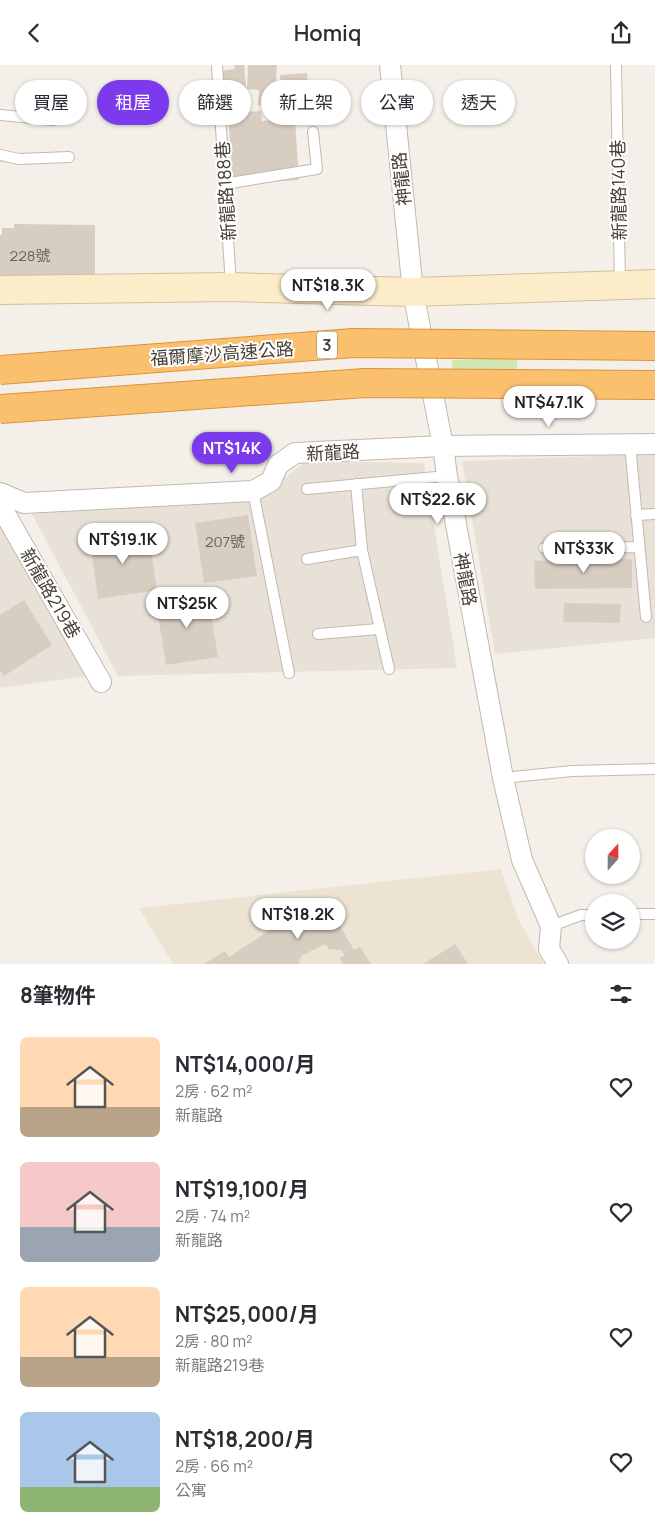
<!DOCTYPE html>
<html lang="zh-TW">
<meta charset="utf-8">
<style>
:root{--surface:#fff;--page:#f2f2f3;--text:#2b2b33;--muted:#7c7c81;--accent:#7c3aed}
body{margin:0;font-family:Manrope,"Noto Sans TC",sans-serif;background:var(--page);color:var(--text);height:100vh;display:flex;flex-direction:column;font-size:19px;white-space:nowrap}
*{box-sizing:border-box;margin:0}
p{font-size:16px;color:var(--muted)}
.icon{flex:none;width:28px;height:28px;fill:none;stroke:currentColor;stroke-width:2;stroke-linecap:round;stroke-linejoin:round}
.map{position:relative;height:899px;overflow:hidden}
.panel{display:flex;flex-direction:column;background:var(--surface);flex:1}
.panel>*{flex:none}
.top-card{position:absolute;left:15px;top:15px;width:625px;height:45px;display:flex;gap:10px}
.needle{width:32px;rotate:21deg}
.buttons{position:absolute;left:585px;top:764px;display:grid;gap:10px}
.buttons a{display:grid;place-items:center;width:55px;height:55px;border-radius:50%;background:var(--surface);box-shadow:0 1px 4px #0004;font-size:25px}
.price{position:absolute;translate:-50% -42px;padding:0 11px;border-radius:18px;background:#fff;color:#222;font-size:16px;line-height:32px;filter:drop-shadow(0 1px 2px #0008)}
.price::after{content:'';position:absolute;left:50%;top:30px;width:15px;height:11px;margin-left:-8px;background:inherit;clip-path:polygon(0 0,100% 0,50% 100%)}
.price.current{background:var(--accent);color:#fff}
ul{padding:0;list-style:none}
li{display:flex;align-items:center;gap:15px;height:125px;padding:0 20px}
li span{display:grid;place-items:center;flex:none;width:140px;height:100px;border-radius:8px;color:#555}
li>.icon{margin-inline-start:auto}
span .icon{width:60px;height:60px;fill:#fffc;stroke-width:1}
li b{font-size:21px}
h2{display:flex;justify-content:space-between;align-items:center;height:60px;padding:0 20px;font-size:21px}
.pill{padding:0 18px;border-radius:22px;background:var(--surface);box-shadow:0 1px 4px #0004;font-size:18px;line-height:45px}
.pill.current{background:var(--accent);color:#fff}
header{display:flex;justify-content:space-between;align-items:center;height:65px;padding:0 20px;background:var(--surface);font-size:22px;font-weight:600}
.map>svg:first-child{display:block}
.residential{fill:#e8e1d7}
.education{fill:#ece3d3}
.green{fill:#d3e7b3}
.building{fill:#d8cdc1}
.lines{fill:none;stroke-linecap:round;stroke-linejoin:round}
.lane-casing{stroke:#c2b9ae;stroke-width:12}
.street-casing{stroke:#c2b9ae;stroke-width:22}
.secondary-casing{stroke:#d2bf99;stroke-width:30}
.lane{stroke:#fff;stroke-width:10}
.street{stroke:#fff;stroke-width:20}
.secondary{stroke:#fdecc9;stroke-width:28}
.highway-bridge-casing{stroke:#d9933d;stroke-width:30;stroke-linecap:butt}
.highway-bridge{stroke:#fac06e;stroke-width:28}
.labels{text-anchor:middle;dominant-baseline:central;stroke-width:4;stroke-linejoin:round;paint-order:stroke}
.number-label{font-size:15px;fill:#6b635a}
.shield{fill:#fff;stroke:#7e7973;stroke-width:1}
.shield-label{font-size:16px;font-weight:bold;fill:#474037}
.street-label{font-size:18px;fill:#474037;stroke:#fff}
</style>
<header><svg class="icon" aria-label="back" viewBox="0 0 24 24"><path d="M15 5l-7 7 7 7"/></svg>Homiq<svg class="icon" aria-label="share" viewBox="0 0 24 24"><path d="M12 15V3M7 8l5-5 5 5M5 13v7h14v-7"/></svg></header>
<div class="map">
<svg width="655" height="899" viewBox="0 0 655 899">
<rect width="100%" height="100%" fill="#f4f0e9"/>
<!-- residential -->
<path class="residential" d="M655,389V573L495,589L462,396Z
M306,396L424,398L457,603L118,611L24,434L251,430L285,413Z
M0,459L88,611L0,623Z"/>
<!-- education -->
<path class="education" d="M501,804L519,856L544,899H173L139,843Z"/>
<!-- green -->
<path class="green" d="M517,293L518,324L453,326L452,295Z"/>
<!-- building -->
<path class="building" d="M234,0H244L248,40L223,42L220,6L235,4Z
M248,0H277L274,42L258,40L259,25L247,24Z
M307,8L310,53L295,54L299,115L233,119L228,48L261,46L262,56L283,55L280,10Z
M14,159L95,160V218L0,217V170H2V163H14Z
M248,450L257,511L204,518L195,458Z
M148,466L157,525L98,534L90,475Z
M632,494V523L535,524L534,496Z
M208,529L218,592L166,600L156,537Z
M24,535L52,580L4,611L0,605V550Z
M564,538L621,539L620,558L563,557Z
M329,836L337,838L343,842L345,848L339,859L354,885L360,882L371,899H343L340,893L345,890L341,885L329,884L325,879L301,891L299,899H204L225,886L229,892L305,842L315,858L319,855L318,840Z
M455,879L468,899H423Z"/>
<g class="lines">
<defs>
<path id="lane" d="M217,0L231,221
M616,0L620,219
M0,50L53,55
M0,90L19,94L69,92
M224,119L317,104L313,67
M630,379L646,552
M356,419L362,485L389,604
M307,424L447,411
M253,426L289,608
M636,450L655,449
M544,483L639,482
M307,494L362,485
M318,569L378,564
M503,713L572,706L655,704
M631,849H655
M551,861L581,850H594"/>
<path id="street" d="M390,0L413,227L443,381L447,411L503,713L522,795L551,861L549,884L558,899
M0,428L24,438L253,426L271,416L278,400L295,388L443,381L655,379
M0,440L101,617"/>
<path id="secondary" d="M0,225L231,222L413,227L655,219"/>
</defs>
<!-- lane casing -->
<use href="#lane" class="lane-casing"/>
<!-- street casing -->
<use href="#street" class="street-casing"/>
<!-- secondary casing -->
<use href="#secondary" class="secondary-casing"/>
<!-- lane -->
<use href="#lane" class="lane"/>
<!-- street -->
<use href="#street" class="street"/>
<!-- secondary -->
<use href="#secondary" class="secondary"/>
<defs>
<path id="highway-bridge" d="M0,305L353,278L655,281
M0,344L365,318L655,320"/>
</defs>
<!-- highway-bridge casing -->
<use href="#highway-bridge" class="highway-bridge-casing"/>
<!-- highway-bridge -->
<use href="#highway-bridge" class="highway-bridge"/>
</g>
<g class="labels">
<!-- number labels -->
<g class="number-label">
<text x="30" y="190">228號</text>
<text x="225" y="476">207號</text>
</g>
<!-- shield labels -->
<rect class="shield" x="317" y="266.5" width="20" height="27" rx="4"/>
<g class="shield-label">
<text x="327" y="280">3</text>
</g>
<!-- street labels -->
<g class="street-label">
<text transform="translate(401 114) rotate(-96)">神龍路</text>
<text transform="translate(618 125) rotate(-91)">新龍路140巷</text>
<text transform="translate(225 126) rotate(-94)">新龍路188巷</text>
<text transform="translate(222 288) rotate(-4)">福爾摩沙高速公路</text>
<text transform="translate(333 387) rotate(-3)">新龍路</text>
<text transform="translate(466 514) rotate(79)">神龍路</text>
<text transform="translate(51 528) rotate(60)">新龍路219巷</text>
</g>
</g>
</svg>
<div class="buttons">
<a><svg class="needle" viewBox="-14 -14 28 28"><path d="M0-13l5 13h-10z" fill="#e53935"/><path d="M0 13l5-13h-10z" fill="#7c7c81"/></svg></a>
<a><svg class="icon" aria-label="layers" viewBox="0 0 24 24"><path d="M12 4l9 5-9 5-9-5zM3 14l9 5 9-5"/></svg></a>
</div>
<b class="price" style="left:328px;top:246px">NT$18.3K</b>
<b class="price" style="left:549px;top:363px">NT$47.1K</b>
<b class="price current" style="left:232px;top:409px">NT$14K</b>
<b class="price" style="left:438px;top:460px">NT$22.6K</b>
<b class="price" style="left:123px;top:500px">NT$19.1K</b>
<b class="price" style="left:584px;top:509px">NT$33K</b>
<b class="price" style="left:187px;top:564px">NT$25K</b>
<b class="price" style="left:298px;top:875px">NT$18.2K</b>
<div class="top-card">
<a class="pill">買屋</a>
<a class="pill current">租屋</a>
<a class="pill">篩選</a>
<a class="pill">新上架</a>
<a class="pill">公寓</a>
<a class="pill">透天</a>
</div>
</div>
<section class="panel">
<h2>8筆物件<svg class="icon" aria-label="filters" viewBox="0 0 24 24"><path d="M4 7h16M4 17h16"/><circle cx="9" cy="7" r="2"/><circle cx="15" cy="17" r="2"/></svg></h2>
<ul>
<li><span style="background:linear-gradient(#ffd9b3 70%,#b9a48a 0)"><svg class="icon" aria-label="home" viewBox="0 0 24 24"><path d="M3 11l9-7 9 7M6 9v11h12V9"/></svg></span><div><b>NT$14,000/月</b><p>2房 · 62 m²</p><p>新龍路</p></div><svg class="icon" aria-label="heart" viewBox="0 0 24 24"><path d="M12 20l-8-8c-3-5 5-10 8-4 3-6 11-1 8 4z"/></svg></li>
<li><span style="background:linear-gradient(#f6c9c9 65%,#9aa5b1 0)"><svg class="icon" aria-label="home" viewBox="0 0 24 24"><path d="M3 11l9-7 9 7M6 9v11h12V9"/></svg></span><div><b>NT$19,100/月</b><p>2房 · 74 m²</p><p>新龍路</p></div><svg class="icon" aria-label="heart" viewBox="0 0 24 24"><path d="M12 20l-8-8c-3-5 5-10 8-4 3-6 11-1 8 4z"/></svg></li>
<li><span style="background:linear-gradient(#ffd9b3 70%,#b9a48a 0)"><svg class="icon" aria-label="home" viewBox="0 0 24 24"><path d="M3 11l9-7 9 7M6 9v11h12V9"/></svg></span><div><b>NT$25,000/月</b><p>2房 · 80 m²</p><p>新龍路219巷</p></div><svg class="icon" aria-label="heart" viewBox="0 0 24 24"><path d="M12 20l-8-8c-3-5 5-10 8-4 3-6 11-1 8 4z"/></svg></li>
<li><span style="background:linear-gradient(#a9c7e8 75%,#8fb573 0)"><svg class="icon" aria-label="home" viewBox="0 0 24 24"><path d="M3 11l9-7 9 7M6 9v11h12V9"/></svg></span><div><b>NT$18,200/月</b><p>2房 · 66 m²</p><p>公寓</p></div><svg class="icon" aria-label="heart" viewBox="0 0 24 24"><path d="M12 20l-8-8c-3-5 5-10 8-4 3-6 11-1 8 4z"/></svg></li>
</ul>
</section>
